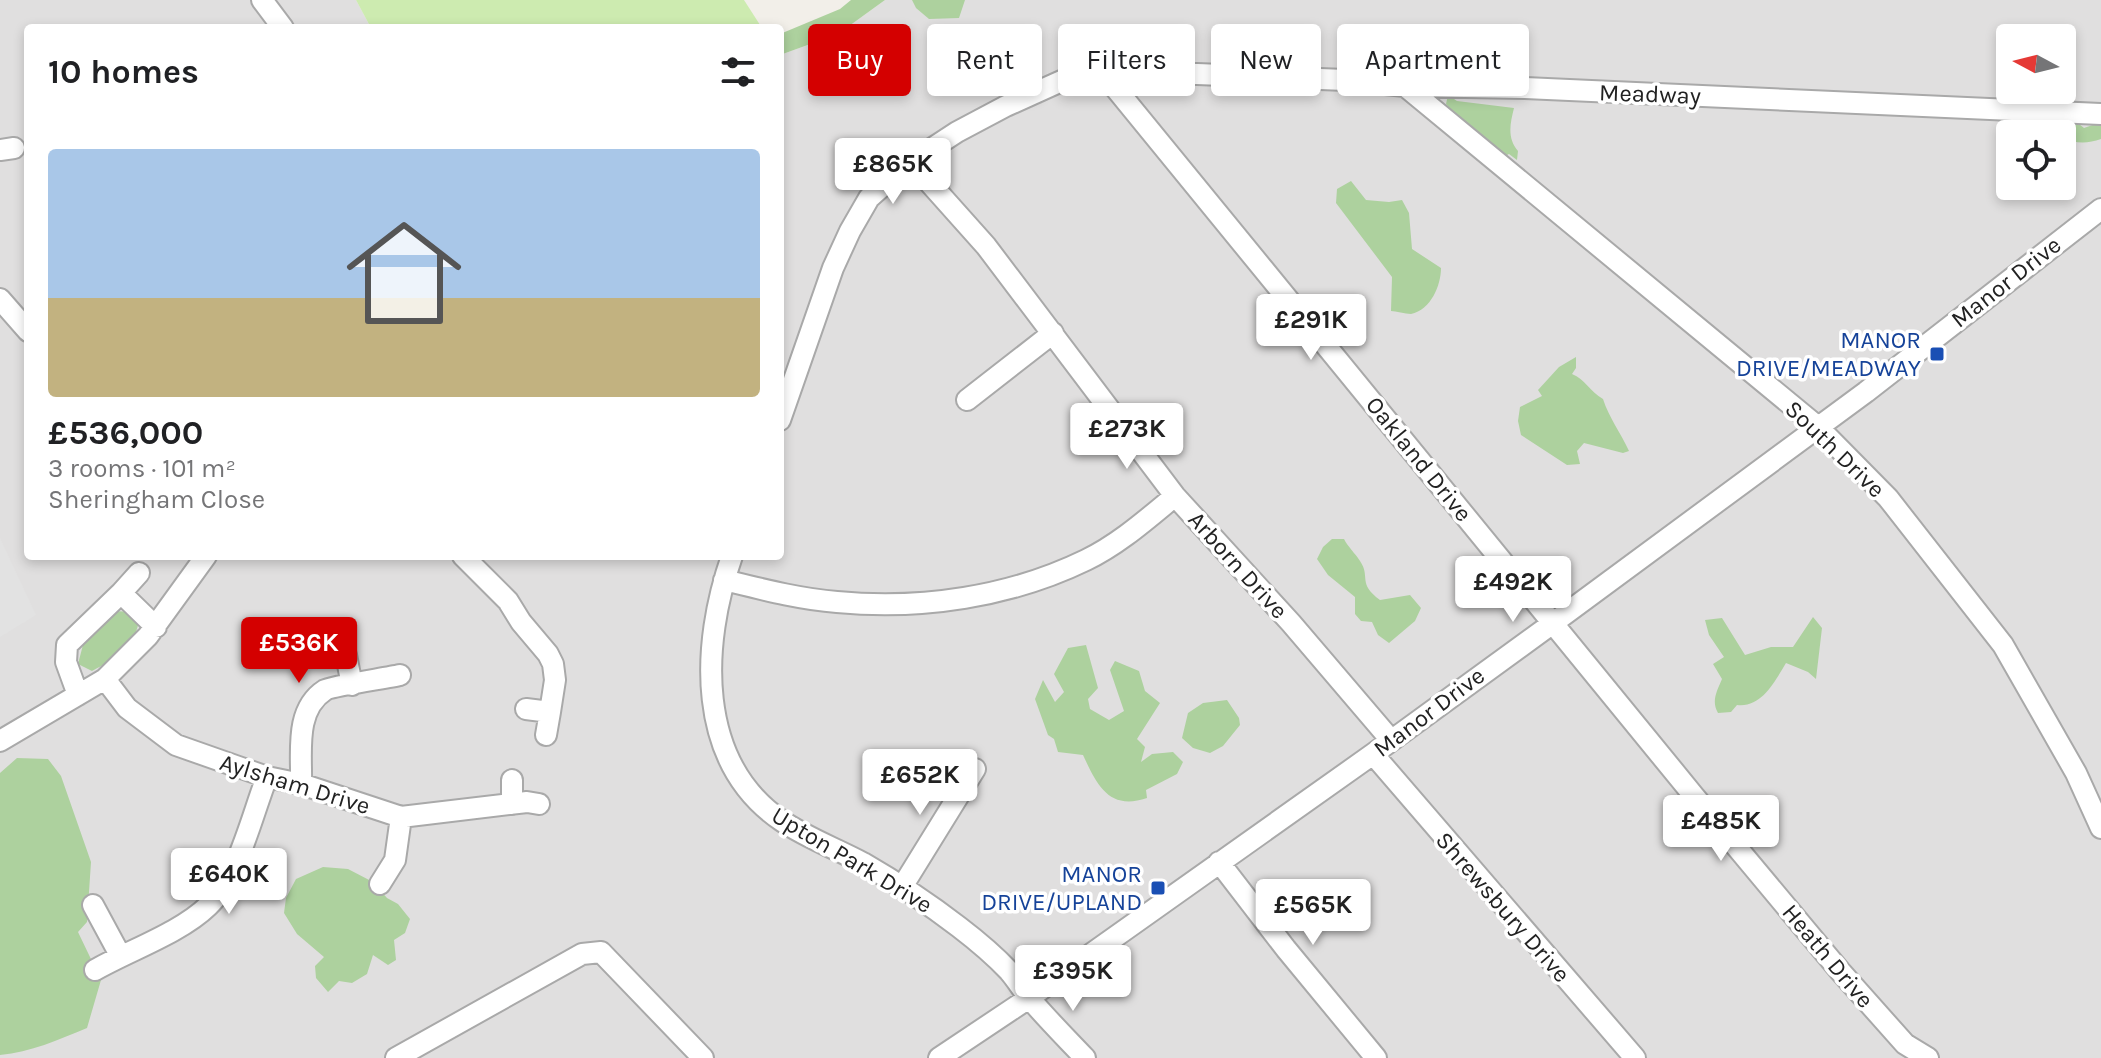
<!DOCTYPE html>
<meta charset="utf-8">
<style>
:root{--surface:#fff;--page:#f6f6f6;--text:#202124;--muted:#757577;--line:#e0e0e0;--accent:#d40000}
body{margin:0;font-family:Karla,sans-serif;background:var(--page);color:var(--text);height:100vh;display:flex;flex-direction:column;font-size:30px;white-space:nowrap}
*{box-sizing:border-box;margin:0}
p{font-size:26px;color:var(--muted)}
.icon{flex:none;width:44px;height:44px;fill:none;stroke:currentColor;stroke-width:2;stroke-linecap:round;stroke-linejoin:round}
.map{position:relative;flex:1;overflow:hidden}
.details{position:absolute;left:24px;top:24px;width:760px;height:536px;display:flex;flex-direction:column;background:var(--surface);border-radius:8px;box-shadow:0 4px 12px #0003}
.details>*{flex:none}
.guide{position:absolute;left:808px;top:24px;width:760px;height:72px;display:flex;gap:16px}
.needle{width:52px;rotate:277deg}
.buttons{position:absolute;left:1996px;top:24px;display:grid;gap:16px}
.buttons a{display:grid;place-items:center;width:80px;height:80px;border-radius:8px;background:var(--surface);box-shadow:0 4px 12px #0003;font-size:40px}
.price{position:absolute;translate:-50% -68px;padding:0 18px;border-radius:8px;background:#fff;color:#222;font-size:26px;line-height:52px;filter:drop-shadow(0 2px 4px #0008)}
.price::after{content:'';position:absolute;left:50%;top:48px;width:24px;height:18px;margin-left:-12px;background:inherit;clip-path:polygon(0 0,100% 0,50% 100%)}
.price.selected{background:var(--accent);color:#fff}
ul{padding:0;list-style:none}
li{display:grid;align-content:center;gap:16px;height:424px;padding:0 24px}
li+li{border-top:2px solid var(--line)}
li span{display:grid;place-items:center;height:248px;border-radius:8px;color:#555}
li>.icon{margin-inline-start:auto}
span .icon{width:144px;height:144px;fill:#fffc;stroke-width:1}
li b{font-size:34px}
h2{display:flex;justify-content:space-between;align-items:center;height:96px;padding:0 24px;font-size:34px}
.chip{padding:0 28px;border-radius:8px;background:var(--surface);box-shadow:0 4px 12px #0003;font-size:28px;line-height:72px}
.chip.selected{background:var(--accent);color:#fff}
.map>svg:first-child{display:block}
.residential{fill:#e0dfdf;fill-rule:evenodd}
.grass{fill:#cdebb0}
.forest{fill:#add19e}
.parking{fill:#e2e2e2}
.lines{fill:none;stroke-linecap:round;stroke-linejoin:round}
.minor-casing{stroke:#a9a9a9;stroke-width:24}
.minor{stroke:#fff;stroke-width:20}
.transit-dot{fill:#1a4fb4;stroke:#fff;stroke-width:3}
.labels{text-anchor:middle;dominant-baseline:central;stroke-width:7;stroke-linejoin:round;paint-order:stroke}
.street-label{font-size:24px;fill:#222;stroke:#fff}
.transit-label{font-size:24px;fill:#164399;stroke:#fff;text-anchor:end}
</style>
<div class="map">
<svg width="2101" height="1058" viewBox="0 0 2101 1058">
<rect width="100%" height="100%" fill="#f2efe9"/>
<!-- residential -->
<path class="residential" d="M0,0H356L371,28H28V556H780V55L838,34L885,0H2101V1058H0ZM2010,38H2062V90H2010ZM2010,134H2062V186H2010Z"/>
<!-- grass -->
<path class="grass" d="M356,0H744L762,28H371Z"/>
<!-- forest -->
<path class="forest" d="M851,0H885L838,34L780,55V34L840,9Z
M912,0H965L959,18L929,19L916,8Z
M1448,95L1457,101L1514,108C1510,124 1507,138 1518,151L1517,160L1509,154L1503,157L1466,127L1446,104Z
M2074,120L2084,128L2101,122V139C2087,144 2075,144 2062,137V134L2054,133L2051,127L2055,123Z
M1351,181L1366,200L1389,202L1402,200L1409,213L1412,249L1441,268C1441,285 1431,310 1411,314C1405,314 1396,311 1391,311L1392,277L1336,203L1337,189Z
M1576,357V368L1572,374C1585,379 1590,392 1603,399C1609,418 1621,433 1629,451L1623,453L1584,443L1577,451L1580,464L1567,465L1521,435L1518,421L1520,407L1542,396L1538,390L1559,367Z
M1332,539H1344C1348,547 1355,553 1360,561C1371,577 1357,583 1380,600L1410,595L1421,608L1415,621L1389,643L1378,635L1372,622L1361,621L1355,614V597L1328,575L1317,559L1323,547Z
M114,611L133,612L139,621C133,650 117,658 92,671L78,664L84,641Z
M1813,617L1822,628L1816,679L1808,672L1786,663C1775,681 1762,708 1737,705L1731,712L1718,713C1711,701 1717,691 1722,679L1713,664L1724,657L1709,635L1705,620L1722,618L1745,655L1771,647H1793Z
M1086,645L1098,688L1088,699L1090,709L1109,720L1124,711L1110,670L1115,661L1139,671L1145,691L1160,703L1137,739L1145,747L1141,762L1152,754L1173,752L1183,762L1177,774L1146,790L1147,798C1109,811 1097,785 1083,755L1058,752L1054,739L1048,735L1035,699L1043,680L1055,702L1064,692L1054,674L1068,648Z
M1227,700L1239,718L1240,725L1223,746L1210,753L1193,748L1182,738L1188,713L1203,703Z
M17,758L48,759L61,776L91,862L87,922L78,932L101,980L87,1028C58,1040 31,1052 0,1055V773Z
M323,867L348,869L373,882L387,898L398,904L410,919L405,933L394,940L396,960L388,965L373,955L367,974L352,983L339,981L328,992L316,978L315,966L324,957L297,934L284,913L286,898L296,879Z"/>
<!-- parking -->
<path class="parking" d="M0,538L36,615L0,637Z"/>
<g class="lines">
<defs>
<path id="minor" d="M262,0L283,28
M1103,73L1694,796L1840,971L1905,1044L1928,1058
M1405,86L1818,427L1888,498L2003,645L2076,773L2101,828
M0,150L14,148
M911,162L986,246L1175,496L1291,623L1390,739
M0,299L28,331
M967,400L1053,333
M780,420L833,268L850,231L869,198L905,166L957,132L1006,106L1077,74H1197L1345,80L1405,86L1525,88L2101,114
M463,556L508,601L521,622L548,654L553,664L555,680L550,712L526,709
M732,556C701,644 695,762 782,821C807,838 837,849 863,863C896,882 929,904 959,927C976,940 994,955 1009,971C1017,980 1023,991 1031,1000C1048,1020 1067,1039 1085,1058
M724,580C761,589 799,599 837,602C921,610 1010,597 1086,560C1119,544 1147,519 1175,496
M121,593L139,573
M346,655L352,685
M105,679L127,708L176,745L267,777L301,784L401,817L527,802L539,804
M78,695L66,662L67,645L121,593L156,627
M546,735L550,712
M0,741L105,679L148,636L206,556
M1373,754L1635,1058
M512,780V804
M301,784C302,753 294,710 325,690C332,686 387,678 400,675
M1219,862L1286,949L1376,1058
M380,884L395,860L401,817
M902,887L975,769
M93,905L120,955
M95,970C130,950 180,933 208,906C238,878 252,815 267,777
M396,1058L582,954L601,952L703,1058
M939,1058L1029,998L1373,754L1553,623L1866,392L2101,209"/>
</defs>
<!-- minor casing -->
<use href="#minor" class="minor-casing"/>
<!-- minor -->
<use href="#minor" class="minor"/>
</g>
<!-- markers -->
<g class="transit-dot">
<rect x="1929" y="346" width="16" height="16" rx="4"/>
<rect x="1150" y="880" width="16" height="16" rx="4"/>
</g>
<g class="labels">
<!-- street labels -->
<g class="street-label">
<text transform="translate(1650 94) rotate(2)">Meadway</text>
<text transform="translate(2006 282) rotate(-38)">Manor Drive</text>
<text transform="translate(1835 449) rotate(44)">South Drive</text>
<text transform="translate(1419 459) rotate(51)">Oakland Drive</text>
<text transform="translate(1238 565) rotate(48)">Arborn Drive</text>
<text transform="translate(1429 712) rotate(-37)">Manor Drive</text>
<text transform="translate(295 784) rotate(17)">Aylsham Drive</text>
<text transform="translate(852 860) rotate(31)">Upton Park Drive</text>
<text transform="translate(1503 907) rotate(49)">Shrewsbury Drive</text>
<text transform="translate(1828 956) rotate(50)">Heath Drive</text>
</g>
<!-- transit labels -->
<g class="transit-label">
<text x="1921" y="340">MANOR<tspan x="1921" dy="28">DRIVE/MEADWAY</tspan></text>
<text x="1142" y="874">MANOR<tspan x="1142" dy="28">DRIVE/UPLAND</tspan></text>
</g>
</g>
</svg>
<div class="buttons">
<a><svg class="needle" viewBox="-14 -14 28 28"><path d="M0-13l5 13h-10z" fill="#e53935"/><path d="M0 13l5-13h-10z" fill="#757577"/></svg></a>
<a><svg class="icon" aria-label="locate" viewBox="0 0 24 24"><circle cx="12" cy="12" r="6"/><path d="M12 2v4M12 18v4M2 12h4M18 12h4"/></svg></a>
</div>
<b class="price" style="left:893px;top:206px">£865K</b>
<b class="price" style="left:1311px;top:362px">£291K</b>
<b class="price" style="left:1127px;top:471px">£273K</b>
<b class="price" style="left:1513px;top:624px">£492K</b>
<b class="price selected" style="left:299px;top:685px">£536K</b>
<b class="price" style="left:920px;top:817px">£652K</b>
<b class="price" style="left:1721px;top:863px">£485K</b>
<b class="price" style="left:229px;top:916px">£640K</b>
<b class="price" style="left:1313px;top:947px">£565K</b>
<b class="price" style="left:1073px;top:1013px">£395K</b>
<div class="guide">
<a class="chip selected">Buy</a>
<a class="chip">Rent</a>
<a class="chip">Filters</a>
<a class="chip">New</a>
<a class="chip">Apartment</a>
</div>
<section class="details">
<h2>10 homes<svg class="icon" aria-label="filters" viewBox="0 0 24 24"><path d="M4 7h16M4 17h16"/><circle cx="9" cy="7" r="2"/><circle cx="15" cy="17" r="2"/></svg></h2>
<ul>
<li><span style="background:linear-gradient(#a9c7e8 60%,#c2b280 0)"><svg class="icon" aria-label="home" viewBox="0 0 24 24"><path d="M3 11l9-7 9 7M6 9v11h12V9"/></svg></span><div><b>£536,000</b><p>3 rooms · 101 m²</p><p>Sheringham Close</p></div></li>
</ul>
</section>
</div>
